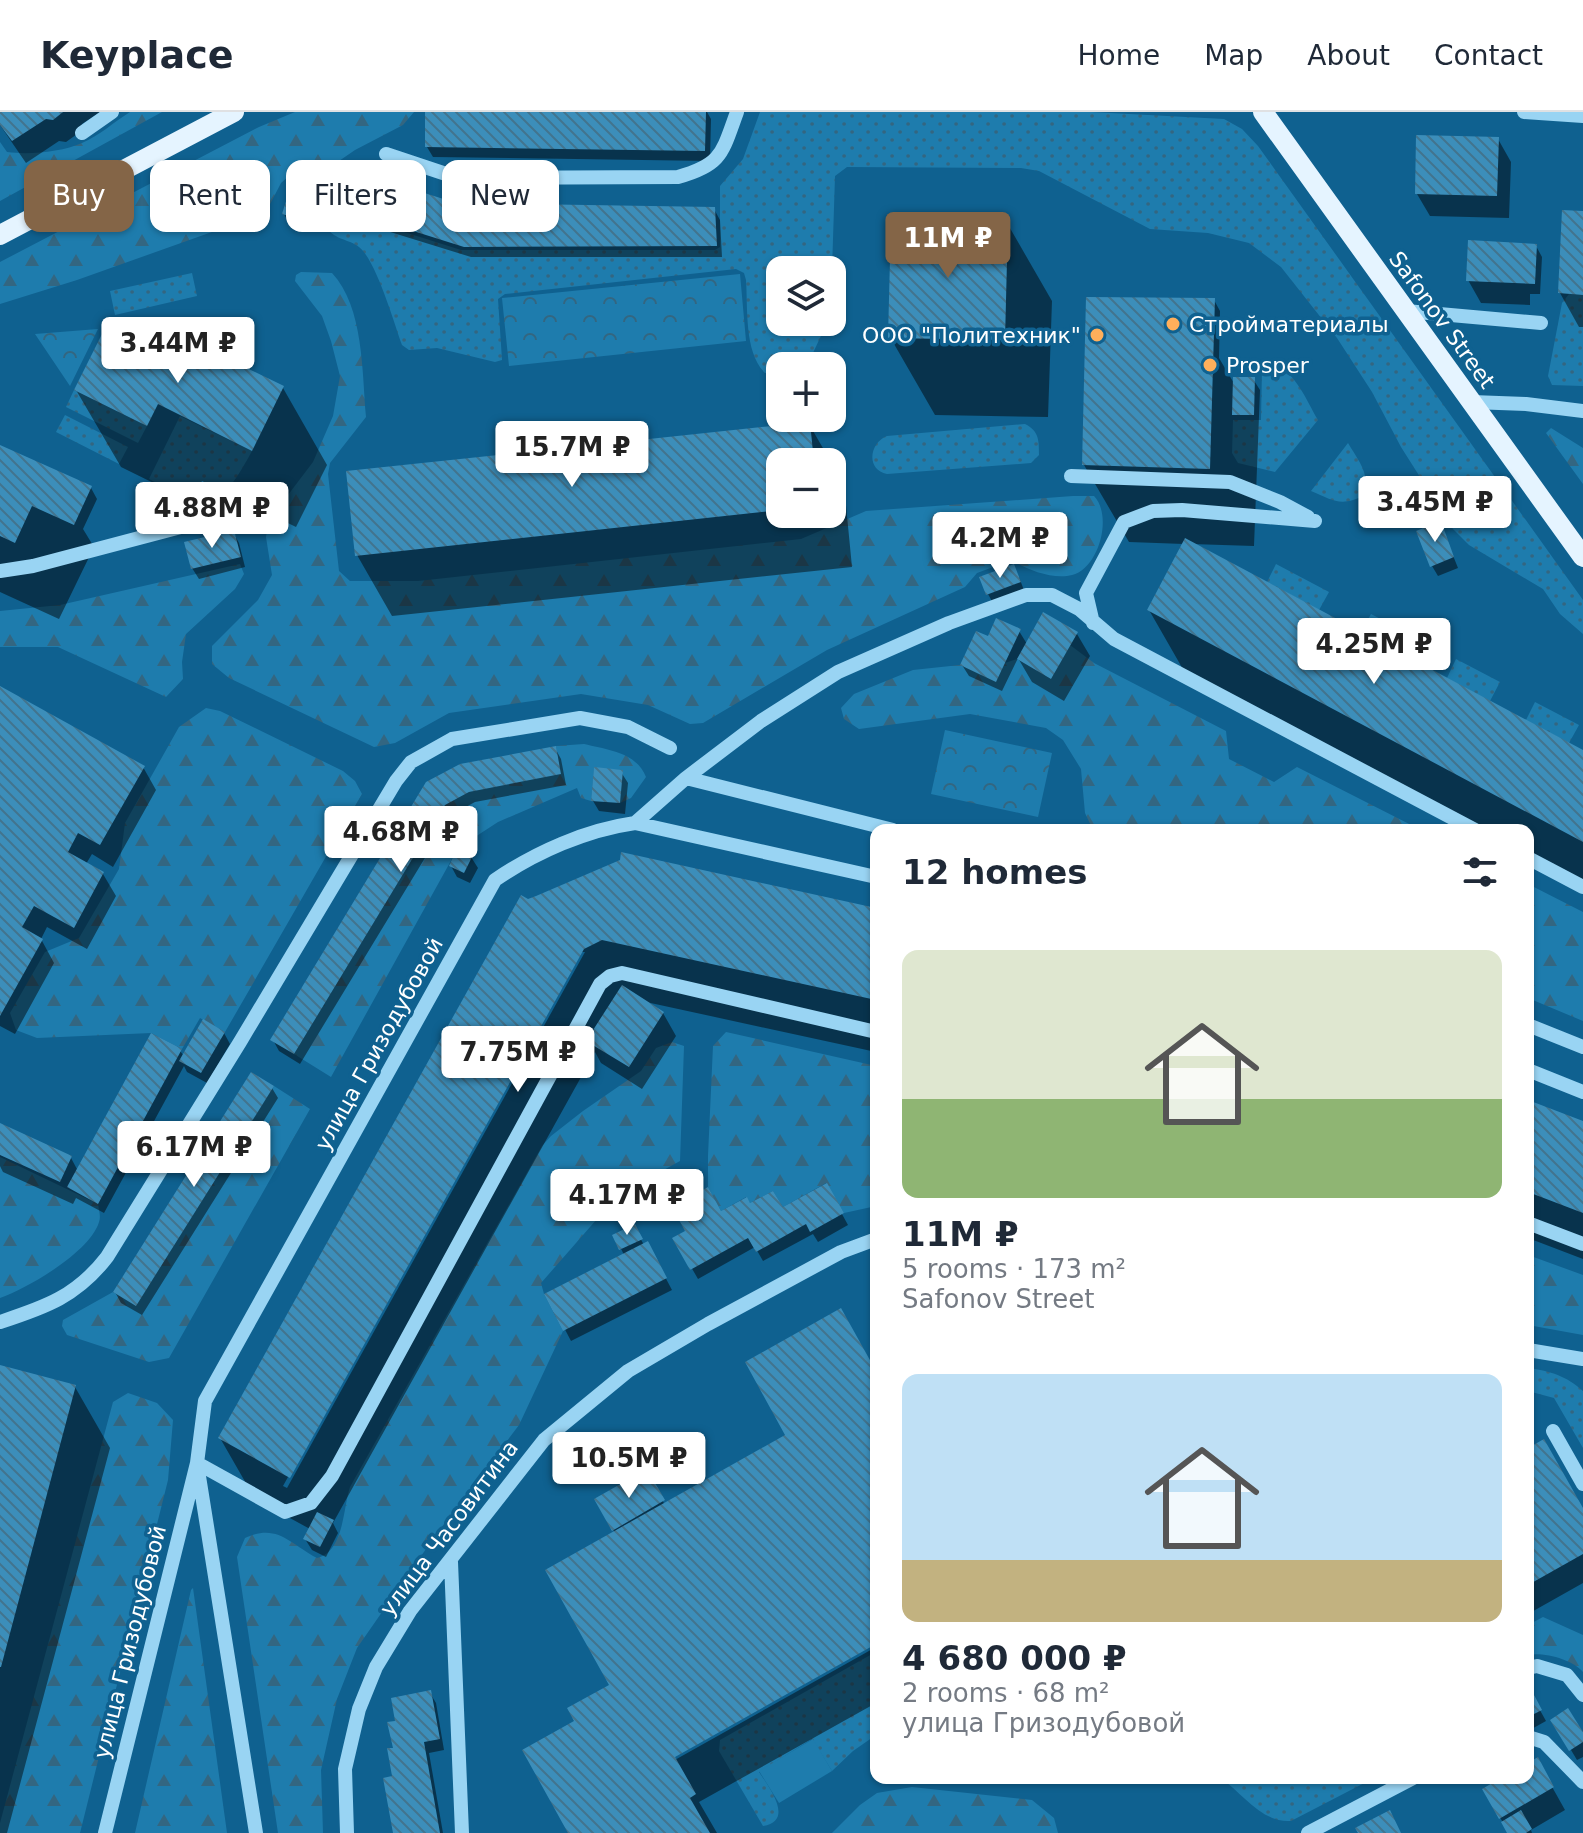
<!DOCTYPE html>
<meta charset="utf-8">
<style>
:root{--surface:#fff;--page:#f2f2f3;--text:#1f2937;--muted:#747a83;--line:#e0e1e3;--accent:#846547}
body{margin:0;font-family:"DejaVu Sans",sans-serif;background:var(--page);color:var(--text);height:100vh;display:flex;flex-direction:column;font-size:30px;white-space:nowrap}
*{box-sizing:border-box;margin:0}
p{font-size:26px;color:var(--muted)}
.icon{flex:none;width:44px;height:44px;fill:none;stroke:currentColor;stroke-width:2;stroke-linecap:round;stroke-linejoin:round}
.map{position:relative;flex:1;overflow:hidden}
.drawer{position:absolute;left:870px;top:712px;width:664px;height:960px;display:flex;flex-direction:column;background:var(--surface);border-radius:16px;box-shadow:0 2px 6px #0004}
.drawer>*{flex:none}
.top-card{position:absolute;left:24px;top:48px;width:726px;height:72px;display:flex;gap:16px}
.buttons{position:absolute;left:766px;top:144px;display:grid;gap:16px}
.buttons a{display:grid;place-items:center;width:80px;height:80px;border-radius:16px;background:var(--surface);box-shadow:0 2px 6px #0004;font-size:40px}
.price{position:absolute;translate:-50% -68px;padding:0 18px;border-radius:8px;background:#fff;color:#222;font-size:26px;line-height:52px;filter:drop-shadow(0 2px 4px #0008)}
.price::after{content:'';position:absolute;left:50%;top:48px;width:24px;height:18px;margin-left:-12px;background:inherit;clip-path:polygon(0 0,100% 0,50% 100%)}
.price.selected{background:var(--accent);color:#fff}
ul{padding:0;list-style:none}
li{display:grid;align-content:center;gap:16px;height:424px;padding:0 32px}
li span{display:grid;place-items:center;height:248px;border-radius:16px;color:#555}
li>.icon{margin-inline-start:auto}
span .icon{width:144px;height:144px;fill:#fffc;stroke-width:1}
li b{font-size:34px}
h2{display:flex;justify-content:space-between;align-items:center;height:96px;padding:0 32px;font-size:34px}
.tag{padding:0 28px;border-radius:16px;background:var(--surface);box-shadow:0 2px 6px #0004;font-size:28px;line-height:72px}
.tag.selected{background:var(--accent);color:#fff}
header{display:flex;align-items:center;gap:48px;box-sizing:border-box;height:112px;padding:0 40px;background:var(--surface);border-bottom:2px solid var(--line)}
header strong{font-size:38px}
nav{display:flex;gap:44px;margin-inline-start:auto;font-size:28px}
.map>svg:first-child{display:block}
.grass{fill:url(#grass-dots)}
.forest{fill:url(#forest-firs)}
.park{fill:url(#park-crowns)}
.pitch{fill:#1e7cad}
.shadow{fill:#0007;fill-rule:evenodd}
.building{fill:url(#building-back-hatch)}
.lines{fill:none;stroke-linecap:round;stroke-linejoin:round}
.minor{stroke:#99d4f3;stroke-width:14}
.major{stroke:#e5f4ff;stroke-width:20}
.poi-dot{fill:#ffaf5b;stroke:#0f6190;stroke-width:3}
.labels{text-anchor:middle;dominant-baseline:central;stroke-width:7;stroke-linejoin:round;paint-order:stroke}
.street-label{font-size:22px;fill:#fff;stroke:#0f6190}
.poi-label{font-size:22px;fill:#fff;stroke:#0f6190;text-anchor:start}
</style>
<header>
<strong>Keyplace</strong>
<nav><a>Home</a><a>Map</a><a>About</a><a>Contact</a></nav>
</header>
<div class="map">
<svg width="1583" height="1721" viewBox="0 0 1583 1721">
<defs>
<pattern id="grass-dots" width="8" height="8" patternUnits="userSpaceOnUse" patternTransform="scale(2)"><rect width="8" height="8" fill="#1e7cad"/><path d="M2 2h.1M6 6h.1" fill="none" stroke="#336681" stroke-width="1.8" stroke-linecap="round"/></pattern>
<pattern id="forest-firs" width="22" height="20" patternUnits="userSpaceOnUse" patternTransform="scale(2)"><rect width="22" height="20" fill="#1e7cad"/><path d="M5 1l3.5 6h-7zM16 11l3.5 6h-7z" fill="#336681"/></pattern>
<pattern id="park-crowns" width="20" height="18" patternUnits="userSpaceOnUse" patternTransform="scale(2)"><rect width="20" height="18" fill="#1e7cad"/><path d="M2 6a3 3 0 1 1 6 0M12 15a3 3 0 1 1 6 0" fill="none" stroke="#336681"/></pattern>
<pattern id="building-back-hatch" width="6" height="6" patternUnits="userSpaceOnUse" patternTransform="scale(2)"><rect width="6" height="6" fill="#3c8eba"/><path d="M-1 5l2 2M0 0l6 6M5-1l2 2" fill="none" stroke="#42748e"/></pattern>
</defs>
<rect width="100%" height="100%" fill="#0f6190"/>
<!-- grass -->
<path class="grass" d="M760,0H1091L1224,7L1242,17L1258,34L1583,488V522L1560,502L1543,477L1469,433L1453,417L1401,335L1372,280L1337,226L1281,155L1249,131L1208,121L1150,117L1039,59L1021,56L847,55L835,64L832,158H780V210L827,211L812,243L802,254H780V261H765C744,240 748,197 746,168L744,161L736,157L505,182L498,187L502,248L495,250L437,236L409,238L402,233C394,211 376,148 359,135C349,127 335,128 327,116L332,102L338,99L461,138H715L720,135V74L743,47Z
M192,161L197,184L115,203L110,179Z
M1569,182L1583,183V274L1552,273L1548,264L1562,191Z
M1273,252C1296,260 1306,288 1318,308L1275,360L1238,351L1232,341L1233,308H1261L1262,257Z
M74,278L147,314L138,331L66,295Z
M65,303L128,335L119,352L56,320Z
M180,304L252,339C218,402 208,397 149,367Z
M1025,312C1039,319 1039,328 1039,343L1031,351L887,362C866,358 869,331 887,324Z
M1348,331C1358,348 1372,364 1363,384C1341,395 1332,388 1311,379Z
M1276,452L1329,480L1319,498L1267,470Z
M1371,502L1415,525L1405,543L1361,520Z
M1456,547L1500,570L1490,589L1447,566Z
M1535,590L1579,613L1569,631L1526,608Z
M1528,1256C1551,1259 1566,1264 1583,1279V1336L1554,1286L1528,1279Z
M872,1542H876V1623L853,1639L832,1659L812,1627L759,1660C769,1675 795,1709 763,1714L719,1639L720,1628Z
M1221,1666H1374L1291,1709C1262,1711 1243,1682 1221,1666Z"/>
<!-- forest -->
<path class="forest" d="M130,0H162L0,89V30L7,40C29,43 62,40 82,31C99,24 114,10 130,0Z
M295,0H414L403,13L355,38L320,62L290,63L281,71L268,96L254,105L77,168L0,192V150L259,15Z
M301,160L332,161C364,195 362,261 366,305L330,351L328,362L339,459L350,469H418L801,427L866,399L1073,384H1094C1113,404 1099,456 1072,463C1054,468 1027,458 1012,448L977,461L965,475L827,538L703,611L690,612L648,593L581,582L449,601L395,631L374,635L229,566L212,552V534L258,488L272,463L266,425L269,408L313,350L333,304L340,264L331,229L322,204L295,169L296,163Z
M1551,316L1583,336V372L1546,321Z
M240,452L244,462L235,477L186,522L182,550L183,567L166,585L58,535H0V499L60,493Z
M1070,533L1094,551L1226,619L1229,647L1274,670L1297,655L1421,718H1093L1085,701L1081,657L1063,628L1046,616L970,602L859,617L844,607L841,596L854,582L913,558L960,553L996,569L1005,551L1017,547L1051,567Z
M206,596L220,599L343,659L355,669L362,682L225,920L200,906L182,937L151,921L37,926L16,918L10,901L45,840L79,826L119,757L125,711L179,615Z
M584,632C608,638 636,640 646,665L631,686L620,691L622,658L594,656L591,689L581,686L577,676L498,710L458,736L331,965L294,942L445,693L469,680L561,662L556,634Z
M1528,772L1583,800V909L1528,886Z
M726,920L876,954V1094L844,1101L826,1071L783,1095L773,1079L750,1091L746,1085L721,1099L708,1075V1044L713,934Z
M672,930L684,934L680,1049L618,1083L541,1171L544,1182L563,1219L519,1313L435,1424L357,1536L337,1587L321,1658L323,1721H278L237,1445L245,1426C277,1411 289,1431 317,1446C344,1440 343,1396 350,1375L542,1034L551,1024L583,999L641,959L656,936Z
M274,974L310,997L169,1246L149,1250L67,1223L62,1214L63,1208L113,1180L135,1193Z
M0,1045L98,1092C99,1098 101,1105 99,1110C90,1140 28,1176 0,1186Z
M1528,1143L1583,1163V1223L1528,1213Z
M128,1281L157,1291L173,1308L168,1368L80,1721H0V1711L113,1290Z
M193,1476L227,1721H135L191,1478Z
M1543,1505L1583,1523V1560C1573,1548 1545,1540 1528,1543V1513Z
M912,1675L1032,1688L1054,1706L1058,1721H832L860,1693L877,1681Z"/>
<!-- park -->
<path class="park" d="M740,162L746,229L509,254L502,186Z
M98,217L70,274L35,222Z
M945,618L1052,641L1038,705L931,682Z"/>
<!-- pitch -->
<path class="pitch" d="M813,1627L832,1659L779,1691L759,1659Z"/>
<!-- shadow -->
<path class="shadow" d="M0,0H100L82,12L80,20L66,30L59,29L26,51L0,13Z
M427,0H707L711,7L710,49L433,45L427,35Z
M1498,27L1511,50L1509,106L1430,104L1417,82Z
M316,77L323,88L313,120L290,113L284,102Z
M339,95L714,97L720,108L722,145H471L345,106Z
M1583,101V215H1579L1560,181Z
M1007,111L1052,189L1048,305L935,303L890,225Z
M1536,134L1542,145L1540,182H1530V193L1481,191L1468,168Z
M1214,188L1220,199L1219,246L1235,273L1253,267L1260,278L1254,434L1191,432L1583,640V771L1528,742V718H1483L1184,559L1149,498L1184,432L1129,430L1084,353Z
M195,250L283,276L327,353L296,415L202,369L192,390L121,355L76,278Z
M809,312L831,350H780V402H832V352L844,373L852,455L392,504L357,443Z
M0,335L91,376L97,387L83,417L94,435L59,507L0,480Z
M1440,411L1458,456L1438,464L1432,454Z
M233,420L239,431L245,455L199,467L192,456Z
M1019,465L1025,481L994,493L988,482Z
M1019,519L1027,532L1077,522L1090,544L1064,589L1032,570L1018,546L1002,579L969,564L962,553Z
M0,576L143,655L156,678L113,755L92,742L86,752L103,762L116,784L87,837L47,815L41,827L54,851L15,922L0,914Z
M555,636L561,647L566,673L475,690L451,703L300,952L279,939L273,928L428,672Z
M621,660L628,671L625,702L599,699L593,689Z
M471,745L478,756L470,771L457,765L451,754Z
M527,789L876,798V940L646,890L663,901L676,924L642,977L601,951L595,940L333,1411L338,1421L326,1445L312,1438L305,1427L310,1417L255,1387L220,1326ZM581,840H585L287,1376L283,1374Z
M224,921L230,932L207,971L187,960L184,954L104,1101L76,1086L73,1092L3,1060L0,1054V1015L71,1046L78,1059L180,939L184,944Z
M272,976L278,986L142,1203L121,1191L115,1180Z
M1528,990L1583,1012V1147L1528,1126Z
M826,1073L848,1113L818,1130L813,1122L763,1149L755,1135L698,1167L675,1127L720,1101L750,1094L782,1098Z
M634,1115L644,1133L653,1142L672,1178L571,1229L547,1183L624,1143L615,1124Z
M0,1255L75,1275L110,1336L7,1721H0Z
M876,1261V1530L673,1644V1649L876,1535V1591L699,1690L717,1721H570L577,1610L612,1574L615,1421L597,1388L646,1360L665,1393L785,1326Z
M1528,1338L1583,1400V1471L1528,1502Z
M430,1581L436,1591L444,1638L429,1641L443,1721H395V1638Z
M1531,1582L1546,1609L1528,1619V1584Z
M1553,1608L1583,1623V1645L1577,1648Z
M1537,1648L1565,1698L1531,1718L1532,1721H1509L1484,1678L1505,1666H1528V1653Z"/>
<!-- building -->
<path class="building" d="M0,0H63L53,8L46,7L12,29L0,13Z
M425,0H706L705,39L425,35Z
M1416,23L1499,25L1497,84L1415,82Z
M349,57L456,91L715,95L717,134L464,135L337,95Z
M293,67L318,75L307,110L282,102Z
M1562,98L1583,99V183L1558,181Z
M891,107L1008,109L1005,228L888,226Z
M1468,128L1537,132L1535,172L1466,169Z
M1086,185L1215,186L1210,357L1082,353Z
M110,206L194,247L201,234L284,274L252,339L158,292L147,314L74,278Z
M1233,265H1255L1254,303H1232Z
M810,310L814,350H780V398L355,444L346,359Z
M0,333L92,374L74,413L32,394L15,431L0,424Z
M1441,409L1454,445L1430,455L1416,419Z
M234,418L241,445L191,457L184,430Z
M1185,426L1583,638V730L1147,498Z
M1014,452L1021,470L986,483L979,465Z
M1043,500L1078,520L1051,567L1017,547Z
M996,506L1021,517L996,570L960,553L976,519L988,524Z
M0,574L145,654L100,733L78,721L68,740L104,760L74,816L34,794L22,815L43,827L0,904Z
M556,634L561,662L469,680L445,693L294,942L270,928L426,670L460,652Z
M594,655L623,658L620,691L591,689Z
M457,736L473,743L464,761L449,754Z
M621,740L876,796V888L602,828L584,837L290,1366L218,1326L521,783L528,787L536,784L620,748Z
M622,873L664,900L629,955L586,929Z
M203,907L225,920L201,961L179,949Z
M151,921L182,937L98,1092L67,1075Z
M251,960L274,974L136,1194L113,1180Z
M1528,988L1583,1009V1101L1528,1080Z
M0,1011L72,1044L60,1070L0,1043Z
M827,1071L844,1101L810,1120L806,1112L756,1140L748,1126L690,1158L672,1126L685,1119L672,1095L708,1075L721,1099L747,1085L750,1091L773,1079L783,1095Z
M635,1112L643,1127L619,1138L612,1123Z
M648,1129L667,1166L563,1219L544,1182Z
M841,1196L876,1259V1441L870,1444L876,1455V1532L675,1645L696,1682L690,1686L710,1721H568L522,1638L574,1609L567,1596L609,1573L545,1458L785,1323L745,1250Z
M0,1253L76,1273L1,1555H0Z
M1544,1327L1583,1396V1442L1528,1473V1336Z
M647,1357L665,1388L612,1419L594,1387Z
M317,1400L334,1408L320,1435L303,1427Z
M431,1578L440,1627L424,1630L440,1721H393L383,1666L392,1664L387,1636H393L387,1610L395,1609L391,1586Z
M1532,1579L1542,1598L1528,1605V1581Z
M1568,1596L1583,1620V1630L1569,1639L1550,1608Z
M1538,1645L1554,1675L1499,1707L1482,1677L1501,1666H1528V1651Z
M1390,1698L1401,1721H1358L1355,1716Z
M1521,1698L1532,1717L1526,1721H1507L1501,1710Z"/>
<g class="lines">
<!-- minor -->
<path class="minor" d="M1524,0L1583,4
M82,21L112,0
M386,42L458,66L678,65C722,53 722,41 737,0
M1406,199L1541,211
M1472,290L1526,292L1583,299
M1071,364L1230,370L1280,390L1308,405
M0,459L33,454L211,407
M1093,511L1086,481L1124,410L1153,399L1182,398L1315,409
M686,666L761,609L838,560L949,511L1026,483H1052L1079,497L1114,527L1475,718
M635,711L686,666L893,718
M1528,746L1583,775
M1528,913L1583,935
M1528,958L1583,980
M1528,1111L1583,1132
M0,1210C46,1195 77,1184 107,1145L240,930L396,669L411,650L452,627L580,606L628,615L670,636
M1528,1238L1583,1247
M1553,1319L1583,1372
M197,1351L285,1400L311,1391L332,1364L600,872L610,864L622,861L876,920
M198,1358L256,1721
M451,1450L462,1721
M1528,1556L1537,1554L1567,1563L1583,1583
M1528,1625L1544,1630L1583,1670
M105,1721L197,1351L205,1289L495,768C536,740 586,718 635,711L876,765
M347,1721L345,1657L359,1597L376,1555L410,1499L544,1328L628,1259L708,1212L841,1140L876,1127
M1308,1721L1413,1666"/>
<!-- major -->
<path class="major" d="M1263,0L1583,445
M0,123L234,0"/>
</g>
<!-- markers -->
<g class="poi-dot">
<circle cx="1173" cy="212" r="8"/>
<circle cx="1097" cy="223" r="8"/>
<circle cx="1210" cy="253" r="8"/>
</g>
<g class="labels">
<!-- street labels -->
<g class="street-label">
<text transform="translate(1442 208) rotate(54)">Safonov Street</text>
<text transform="translate(379 932) rotate(-61)">улица Гризодубовой</text>
<text transform="translate(449 1416) rotate(-53)">улица Часовитина</text>
<text transform="translate(130 1530) rotate(-76)">улица Гризодубовой</text>
</g>
<!-- poi labels -->
<g class="poi-label">
<text x="1189" y="212">Стройматериалы</text>
<text x="1081" y="223" text-anchor="end">ООО "Политехник"</text>
<text x="1226" y="253">Prosper</text>
</g>
</g>
</svg>
<div class="buttons">
<a><svg class="icon" aria-label="layers" viewBox="0 0 24 24"><path d="M12 4l9 5-9 5-9-5zM3 14l9 5 9-5"/></svg></a>
<a>+</a>
<a>−</a>
</div>
<b class="price selected" style="left:948px;top:168px">11M ₽</b>
<b class="price" style="left:178px;top:273px">3.44M ₽</b>
<b class="price" style="left:572px;top:377px">15.7M ₽</b>
<b class="price" style="left:1435px;top:432px">3.45M ₽</b>
<b class="price" style="left:212px;top:438px">4.88M ₽</b>
<b class="price" style="left:1000px;top:468px">4.2M ₽</b>
<b class="price" style="left:1374px;top:574px">4.25M ₽</b>
<b class="price" style="left:401px;top:762px">4.68M ₽</b>
<b class="price" style="left:518px;top:982px">7.75M ₽</b>
<b class="price" style="left:194px;top:1077px">6.17M ₽</b>
<b class="price" style="left:627px;top:1125px">4.17M ₽</b>
<b class="price" style="left:629px;top:1388px">10.5M ₽</b>
<div class="top-card">
<a class="tag selected">Buy</a>
<a class="tag">Rent</a>
<a class="tag">Filters</a>
<a class="tag">New</a>
</div>
<section class="drawer">
<h2>12 homes<svg class="icon" aria-label="filters" viewBox="0 0 24 24"><path d="M4 7h16M4 17h16"/><circle cx="9" cy="7" r="2"/><circle cx="15" cy="17" r="2"/></svg></h2>
<ul>
<li><span style="background:linear-gradient(#dfe7d0 60%,#8fb573 0)"><svg class="icon" aria-label="home" viewBox="0 0 24 24"><path d="M3 11l9-7 9 7M6 9v11h12V9"/></svg></span><div><b>11M ₽</b><p>5 rooms · 173 m²</p><p>Safonov Street</p></div></li>
<li><span style="background:linear-gradient(#bfe0f5 75%,#c2b280 0)"><svg class="icon" aria-label="home" viewBox="0 0 24 24"><path d="M3 11l9-7 9 7M6 9v11h12V9"/></svg></span><div><b>4 680 000 ₽</b><p>2 rooms · 68 m²</p><p>улица Гризодубовой</p></div></li>
</ul>
</section>
</div>
